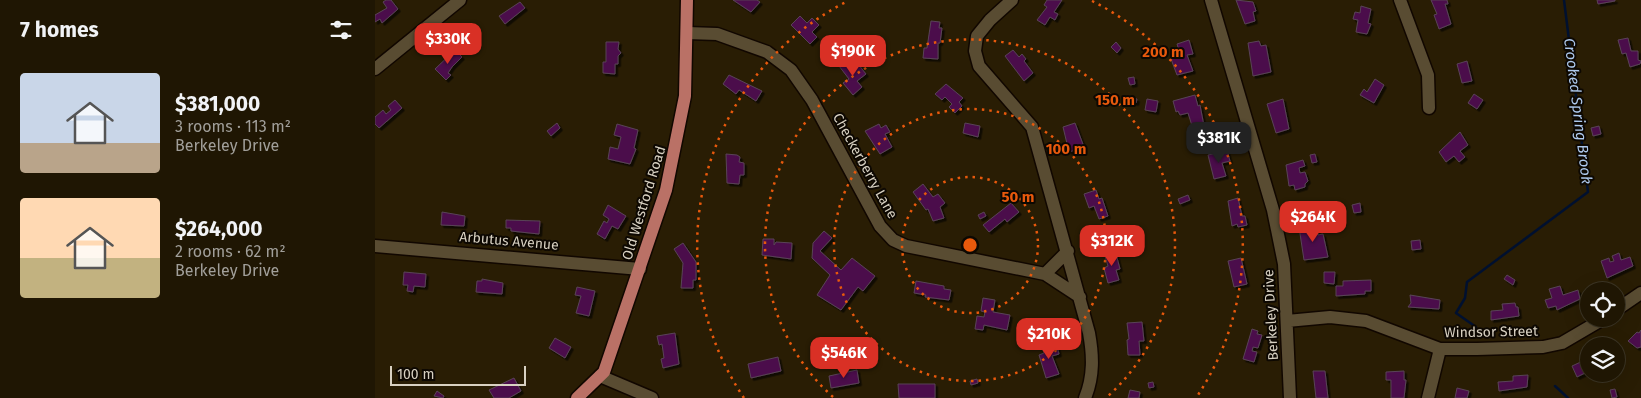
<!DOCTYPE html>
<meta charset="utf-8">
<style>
:root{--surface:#1f1603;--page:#271f0d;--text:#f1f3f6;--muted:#a19f9a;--line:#3c3525;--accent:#d93025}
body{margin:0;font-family:"Fira Sans",sans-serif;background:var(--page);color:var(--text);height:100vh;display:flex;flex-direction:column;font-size:19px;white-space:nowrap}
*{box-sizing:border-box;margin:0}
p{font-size:16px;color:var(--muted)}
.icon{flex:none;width:28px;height:28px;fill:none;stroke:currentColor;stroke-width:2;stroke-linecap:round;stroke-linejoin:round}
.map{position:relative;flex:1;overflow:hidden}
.side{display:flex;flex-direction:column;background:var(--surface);width:375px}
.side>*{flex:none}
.tools{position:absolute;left:1205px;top:282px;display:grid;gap:10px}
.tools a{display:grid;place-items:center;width:45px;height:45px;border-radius:50%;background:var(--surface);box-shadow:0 5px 20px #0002,0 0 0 1px var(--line);font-size:25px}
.scale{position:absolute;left:15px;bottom:12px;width:136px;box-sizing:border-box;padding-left:5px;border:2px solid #d8d1c2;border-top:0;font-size:14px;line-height:18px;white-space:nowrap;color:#d8d1c2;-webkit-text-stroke:4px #0d0802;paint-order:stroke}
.price{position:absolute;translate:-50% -42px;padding:0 11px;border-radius:10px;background:var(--accent);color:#fff;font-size:16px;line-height:32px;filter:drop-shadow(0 1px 2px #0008)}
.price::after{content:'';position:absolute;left:50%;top:30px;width:15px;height:11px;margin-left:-8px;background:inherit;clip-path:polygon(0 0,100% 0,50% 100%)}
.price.selected{background:#222;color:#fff}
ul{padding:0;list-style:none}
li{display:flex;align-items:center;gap:15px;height:125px;padding:0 20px}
li span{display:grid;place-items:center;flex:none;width:140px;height:100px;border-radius:5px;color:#555}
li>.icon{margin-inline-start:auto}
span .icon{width:60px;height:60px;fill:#fffc;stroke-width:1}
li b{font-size:21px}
h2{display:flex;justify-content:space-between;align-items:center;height:60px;padding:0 20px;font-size:21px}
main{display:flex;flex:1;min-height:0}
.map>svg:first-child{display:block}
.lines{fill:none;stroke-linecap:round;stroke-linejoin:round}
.stream{stroke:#00102f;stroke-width:2.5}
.building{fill:#4b0f4b;stroke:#594357;filter:url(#shadow)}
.minor-casing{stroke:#110700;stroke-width:15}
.major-casing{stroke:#110700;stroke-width:15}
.minor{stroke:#594c32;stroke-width:12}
.major{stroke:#ba7166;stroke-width:12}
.ring{fill:none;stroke:#e8590c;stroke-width:2.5;stroke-dasharray:2.5 5}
.labels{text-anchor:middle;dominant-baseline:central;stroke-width:4;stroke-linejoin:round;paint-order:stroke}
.street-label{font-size:14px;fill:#d8d1c2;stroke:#0d0802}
.water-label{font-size:15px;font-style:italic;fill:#aec9ed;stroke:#0d0802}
.centre{fill:#e8590c;stroke:#0d0802;stroke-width:2.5}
.ring-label{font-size:15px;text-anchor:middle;font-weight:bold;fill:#e8590c;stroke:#0d0802;stroke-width:4;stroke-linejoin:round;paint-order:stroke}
</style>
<main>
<section class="side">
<h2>7 homes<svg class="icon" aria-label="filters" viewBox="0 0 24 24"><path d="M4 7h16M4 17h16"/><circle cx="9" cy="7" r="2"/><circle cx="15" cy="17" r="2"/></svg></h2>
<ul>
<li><span style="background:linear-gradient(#c9d6e8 70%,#b9a48a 0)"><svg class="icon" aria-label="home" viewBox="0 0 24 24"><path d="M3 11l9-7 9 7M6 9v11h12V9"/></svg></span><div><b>$381,000</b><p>3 rooms · 113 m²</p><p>Berkeley Drive</p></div></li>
<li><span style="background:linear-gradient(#ffd9b3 60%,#c2b280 0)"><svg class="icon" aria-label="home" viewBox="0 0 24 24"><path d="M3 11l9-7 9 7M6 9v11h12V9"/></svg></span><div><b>$264,000</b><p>2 rooms · 62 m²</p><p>Berkeley Drive</p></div></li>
</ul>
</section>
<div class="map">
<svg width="1266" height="398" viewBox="0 0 1266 398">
<defs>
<filter id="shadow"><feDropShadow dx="2.5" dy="2.5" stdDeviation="0" flood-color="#0009"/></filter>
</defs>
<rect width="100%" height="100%" fill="#291d04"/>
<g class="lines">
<!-- stream -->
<path class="stream" d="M1101,327L1081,313L1090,298L1092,282L1213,192L1189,0
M1180,386L1193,398"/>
</g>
<!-- building -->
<path class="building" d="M11,0H16L23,9L7,23L5,19L0,22V15L12,8L8,2Z
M358,0H382L385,2L376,12Z
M672,0H687L679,12L683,14L680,20L675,17L670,25L662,20L672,7L669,5Z
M861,0L878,2L881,11L878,12L880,21L870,24Z
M1056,0H1072L1073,4H1070L1076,24L1064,29L1059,15L1062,14Z
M1222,0H1240V1L1223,4Z
M145,2L150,8L130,24L124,16Z
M986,6L996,9L993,23L996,24L992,34L981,32L983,20L978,19L980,12L985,13Z
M425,16L432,23L437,18L444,25L437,32L442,37L435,44L416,25Z
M556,21L565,22L564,28H567L565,43H563V59L548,58L549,48H552Z
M1253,38L1256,51H1263V60L1266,61L1265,64L1255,67L1251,53L1247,54L1243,40Z
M814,40L818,54L812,55L818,71L802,75L796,59L806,57L802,44Z
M884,41L886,46L891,45L896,72L878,76L873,43Z
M231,42H244L243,49L246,53L243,56V64H240V74L228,73V62H231Z
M741,42L746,48L742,53L736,47Z
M80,50L87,57L77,67L73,73L76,75L71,80L60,69Z
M638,50L644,57L647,54L651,59L649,61L658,73L649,81L630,56Z
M472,60L478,68L483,64L491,74L482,81L487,87L478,95L468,83L474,79L464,66Z
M1092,61L1097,81L1087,83L1082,64Z
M354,75L387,91L381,101L364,90L361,94L348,84Z
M759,77L760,84L755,85L753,78Z
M1000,79L1009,85L999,103L985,95L989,89L992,92Z
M571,84L588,98L584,102L587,106L580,113L574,107L577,104L570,97L567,100L560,94Z
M1099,94L1108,100L1102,109L1093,103Z
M820,95L823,106L825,105L829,126L818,129L813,113L805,115L803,111L801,112L798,101Z
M754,98L762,99L761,103L754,102Z
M772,99L783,101L781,112L770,110Z
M908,99L914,129L901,133L892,104Z
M20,100L27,108L4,128L0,124V117L8,110L11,114L16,110L13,106Z
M182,123L185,128L176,136L172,131Z
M590,123L605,126L603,137L588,133Z
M700,123L709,147L694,152L688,127Z
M242,124L263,130L259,148L261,149L255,164L233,159L235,147L243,149L246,137L239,135Z
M504,124L506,128L511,125L515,132L510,134L517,147L505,154L490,131Z
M1224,126L1226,134L1218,136L1216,128Z
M1085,132L1093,145L1085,151L1090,157L1084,162L1079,156L1071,162L1064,152Z
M852,151L855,161L847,163L851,176L839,179L833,155Z
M351,154L362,155L365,157L364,162L369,163V175H365L364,184L352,183Z
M940,154L942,162L937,163L935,155Z
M928,160L930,166L924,168L925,173L930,172L933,181L930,184V187L920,190L919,185L914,186L911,165Z
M548,184L558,197L563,194L570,203L565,207L569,218L558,221L553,209L551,210L538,192Z
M721,190L724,199L727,198L733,216L724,219L719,206L714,208L709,194Z
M813,195L815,200L805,204L803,199Z
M863,198L867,216H870L872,225L863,227L862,224L857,226L853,201Z
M636,203L644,212L632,222L630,219L614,232L608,225Z
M946,203L947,208L940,209V204Z
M985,203L986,212L979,213L977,205Z
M233,205L251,216L243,229L237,226L230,239L222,234L229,221L232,223L234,219L228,215Z
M67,212L90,216L89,226L66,225Z
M609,212L611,216L605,219L603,215Z
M131,220L165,221L164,234L136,231V228H131Z
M941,224L943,235L948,234L953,257L929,260L924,227Z
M449,231L457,238L445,251L466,270L477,258L500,276L488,291L483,287L466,310L442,295L455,275L437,258L438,243Z
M388,239H399V245L401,242L417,243L416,259L387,255Z
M1045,240L1046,249L1037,250L1036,241Z
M308,243L321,262V280H318V288H306L308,263L299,249Z
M740,250L745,269L741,270L744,280L733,283L729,268L733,266L729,253Z
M1244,253L1246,260L1255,257L1258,266L1232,278L1226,261L1234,258L1235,262L1239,261L1237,256Z
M866,258L872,284L859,287L853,261Z
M29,272L51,274L50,287L39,286L38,292L32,291L33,285H28Z
M949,272H960L959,284L949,283Z
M1132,275L1140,280L1138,285L1129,279Z
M107,279L128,283L127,294L101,292L102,281H107Z
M996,280V291H990V294L961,296V286H968V281Z
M541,281L569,286V289L576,290L574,300L550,297L551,295L539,293Z
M1185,286L1188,295L1203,290L1205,299L1182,310L1181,306L1173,308L1170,300L1177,298L1174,289Z
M202,287L220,291L214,316L201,313L206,296L200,295Z
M1035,295L1065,300L1064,309L1033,307L1036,303Z
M608,298L620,300L618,312L635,315L632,330L609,325L608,330L600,329L602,316L609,317L610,312L606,311Z
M1140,303L1141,307H1143L1144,316L1116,320V311L1128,310L1127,304Z
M767,322L769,341H764L765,355H753L752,340L754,339L752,323Z
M664,328L669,330L667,335L662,333Z
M877,329L883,331L882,334L887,335L883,348L878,347L877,351L882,352L879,362L868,359Z
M1266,330V347L1262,348L1253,341L1262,332L1264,333Z
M300,333L304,364L288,368L286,359L289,358L287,344L284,345L282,336Z
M180,338L196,347L190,358L174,348Z
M681,342L684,354L677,356L684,374L671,378L664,355L669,353L667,347Z
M403,357L406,371L376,378L373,364Z
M1210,360L1214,364V371L1202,377L1197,366Z
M482,370L484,383L456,388L454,376Z
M938,371H950L953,398H941Z
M1029,371V380H1031L1029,398H1016V380H1011V372Z
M1153,375L1152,387L1124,391L1123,382L1138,381V376Z
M139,378L146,391L134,398H119L114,390Z
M602,379L603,383L596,385L595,381Z
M778,382L779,387L774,388L773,383Z
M523,384H560V398H524Z
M1082,388L1094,391L1092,398H1080Z
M1240,389L1242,397L1237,398L1235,390Z
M755,390L765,392L764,398H753Z
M62,391L69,396L68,398L59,396Z"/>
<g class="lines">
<defs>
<path id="minor" d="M637,0L615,20L602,36L600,51L604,66L657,127L714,333C718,355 719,376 710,398
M836,0L898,210L909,264L915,398
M1025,0L1053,75L1054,108
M312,33L342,34L392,52L416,70L437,100L505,226L518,240L531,246L670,274L705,297
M0,69L85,0
M0,246L265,269
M670,274L693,251
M1241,310L1266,293
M912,321L955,317L991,321L1065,349H1102L1168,347L1187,343L1228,319
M225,376L277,398
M1053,398L1065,349"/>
<path id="major" d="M202,398L229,372L291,190L310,96L312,0"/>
</defs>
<!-- minor casing -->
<use href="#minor" class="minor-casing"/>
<!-- major casing -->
<use href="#major" class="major-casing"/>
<!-- minor -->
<use href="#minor" class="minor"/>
<!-- major -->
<use href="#major" class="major"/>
</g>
<!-- distance rings -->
<g class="ring">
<circle cx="595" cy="245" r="68"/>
<circle cx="595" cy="245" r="136"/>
<path d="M458 397A205 205 0 1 1 732 397"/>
<path d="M369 398A273 273 0 0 1 473 1M717 1A273 273 0 0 1 821 398"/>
</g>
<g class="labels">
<!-- street labels -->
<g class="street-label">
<text transform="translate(490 166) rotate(61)">Checkerberry Lane</text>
<text transform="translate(269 203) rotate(-73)">Old Westford Road</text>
<text transform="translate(134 241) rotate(5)">Arbutus Avenue</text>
<text transform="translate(896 315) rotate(-93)">Berkeley Drive</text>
<text transform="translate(1116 332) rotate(-1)">Windsor Street</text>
</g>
<!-- water labels -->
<g class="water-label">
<text transform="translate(1203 111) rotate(83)">Crooked Spring Brook</text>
</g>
</g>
<circle cx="595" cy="245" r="8" class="centre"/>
<g class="ring-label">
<text x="788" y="57">200 m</text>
<text x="740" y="105">150 m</text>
<text x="691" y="154">100 m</text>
<text x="643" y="202">50 m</text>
</g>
</svg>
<div class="tools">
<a><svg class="icon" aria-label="locate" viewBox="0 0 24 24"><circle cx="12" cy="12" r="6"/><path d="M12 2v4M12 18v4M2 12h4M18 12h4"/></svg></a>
<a><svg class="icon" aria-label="layers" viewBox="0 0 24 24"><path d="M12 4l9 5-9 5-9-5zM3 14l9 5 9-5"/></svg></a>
</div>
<div class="scale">100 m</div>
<b class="price" style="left:73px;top:65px">$330K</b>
<b class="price" style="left:478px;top:77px">$190K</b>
<b class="price selected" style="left:844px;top:164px">$381K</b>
<b class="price" style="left:938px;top:243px">$264K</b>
<b class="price" style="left:737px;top:267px">$312K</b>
<b class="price" style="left:674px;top:360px">$210K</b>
<b class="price" style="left:469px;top:379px">$546K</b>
</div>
</main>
